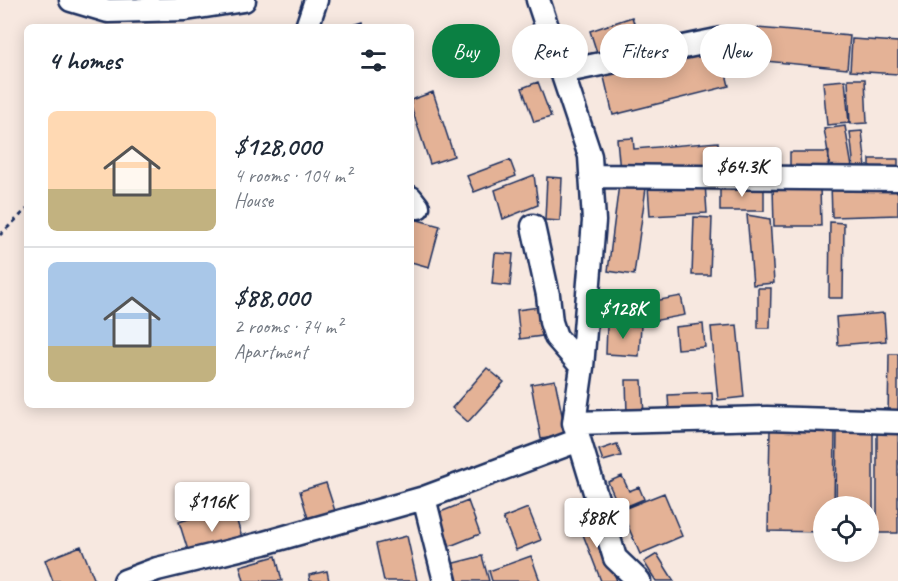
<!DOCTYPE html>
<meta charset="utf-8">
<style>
:root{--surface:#fff;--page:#f6f6f7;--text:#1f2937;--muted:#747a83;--line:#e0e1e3;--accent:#0b8043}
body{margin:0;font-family:Caveat,sans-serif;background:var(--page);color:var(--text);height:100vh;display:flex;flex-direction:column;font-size:22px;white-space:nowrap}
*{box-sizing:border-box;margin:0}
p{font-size:20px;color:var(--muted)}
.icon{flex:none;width:33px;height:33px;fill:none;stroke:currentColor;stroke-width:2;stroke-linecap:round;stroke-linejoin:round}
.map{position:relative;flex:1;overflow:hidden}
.side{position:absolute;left:24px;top:24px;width:390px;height:384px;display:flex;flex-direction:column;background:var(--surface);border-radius:9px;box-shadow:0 3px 15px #0003}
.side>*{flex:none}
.hud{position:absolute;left:432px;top:24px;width:375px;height:54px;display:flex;gap:12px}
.controls{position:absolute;left:813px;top:496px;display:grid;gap:12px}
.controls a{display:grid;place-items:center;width:66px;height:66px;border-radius:50%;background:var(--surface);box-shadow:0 3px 15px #0003;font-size:30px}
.price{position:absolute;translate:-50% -51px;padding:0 14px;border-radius:6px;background:#fff;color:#222;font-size:20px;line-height:39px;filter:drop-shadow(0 2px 3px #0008)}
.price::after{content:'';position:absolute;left:50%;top:36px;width:18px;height:14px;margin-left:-9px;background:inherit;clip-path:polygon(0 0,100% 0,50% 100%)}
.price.selected{background:var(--accent);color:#fff}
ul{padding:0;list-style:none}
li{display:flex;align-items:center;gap:18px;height:150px;padding:0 24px}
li+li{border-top:2px solid var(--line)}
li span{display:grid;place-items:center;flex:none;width:168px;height:120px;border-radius:9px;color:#555}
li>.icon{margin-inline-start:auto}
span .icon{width:72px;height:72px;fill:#fffc;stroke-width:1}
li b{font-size:26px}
h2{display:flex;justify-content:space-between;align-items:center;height:72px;padding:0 24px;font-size:26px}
.tag{padding:0 21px;border-radius:27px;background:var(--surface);box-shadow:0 3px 15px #0003;font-size:21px;line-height:54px}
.tag.selected{background:var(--accent);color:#fff}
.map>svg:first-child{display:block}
.building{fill:#e4b296;stroke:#1b2f5e;stroke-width:1.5}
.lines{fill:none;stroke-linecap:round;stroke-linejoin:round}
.minor-casing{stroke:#1b2f5e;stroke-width:27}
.path{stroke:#1b2f5e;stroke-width:3;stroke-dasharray:4.5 4.5;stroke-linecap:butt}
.minor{stroke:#fff;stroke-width:22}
</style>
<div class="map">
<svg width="898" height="581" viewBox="0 0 898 581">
<rect width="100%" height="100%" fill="#f7e8e0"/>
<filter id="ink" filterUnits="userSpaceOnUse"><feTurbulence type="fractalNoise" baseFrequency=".0167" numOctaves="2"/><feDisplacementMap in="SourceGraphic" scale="12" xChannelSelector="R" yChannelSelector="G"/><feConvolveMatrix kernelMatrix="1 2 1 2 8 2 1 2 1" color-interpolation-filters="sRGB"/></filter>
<g filter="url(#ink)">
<!-- building -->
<path class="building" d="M632,17L641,45L599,59L590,31Z
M363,22L364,27H347Z
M757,28L850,36L847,69L754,60Z
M852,39L898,42V74L850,71Z
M719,45L729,86L613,115L603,73Z
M848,79H865L867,123L850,124Z
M845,80L849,123L827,125L823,82Z
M538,82L551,117L534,122L522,88Z
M433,92L454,156L430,164L411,106V100Z
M845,126L852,167L831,170L824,129Z
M862,131L866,168L854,169L850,132Z
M633,138L634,149L718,142L719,164L620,172L617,139Z
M790,152H829L828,169L790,168Z
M870,159H898V170H870Z
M510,160L516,176L474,192L467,176Z
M534,175L538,205L503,219L495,190Z
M547,177L562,178L560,221L545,220Z
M898,181V215L832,217L831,183Z
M705,183L707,213L650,216L648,186Z
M619,184L646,188L634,275L608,271Z
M720,186H764V211H720Z
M820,186L821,226H774L773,187Z
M747,215L770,219L774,283L753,285Z
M694,217L712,218L710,275H692Z
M414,219L440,226L429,267L411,262V229Z
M830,222L844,223L843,298H829Z
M495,253L513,254L510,286L492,284Z
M758,288H771L770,328H758Z
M681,296L685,315L653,321L649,302Z
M539,307L542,336L520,339L517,310Z
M884,313L886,341L838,345L836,317Z
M703,324L705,347L677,349L675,327Z
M607,325L641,326L639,356L606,354Z
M737,325L744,397L718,400L711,327Z
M889,354H898V420H888Z
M487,368L504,382L468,422L452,408Z
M555,380L566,435L541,439L531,384Z
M626,380H642L644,415L627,414Z
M712,393L713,410L669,412L668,395Z
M770,429L835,431L834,507H824V532L768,531Z
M837,431H873V532H868V507H836Z
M898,431V533H877V432Z
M617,444L621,456L603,461L599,450Z
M622,476L629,491L639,487L644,499L620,509L608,482Z
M326,483L337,517L310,525L300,491Z
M664,493L682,536L640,554L621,510Z
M468,501L480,534L450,546L438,513Z
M232,505L244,544L191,560L179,522Z
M528,508L541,540L516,550L503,518Z
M591,514L617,581H601L577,519Z
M407,536L417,581H384L376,544Z
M81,546L95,581H53L45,560Z
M657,554L674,581H656L644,562Z
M276,556L282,581H244L240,566Z
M482,556L489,581H455L450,564Z
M531,556L540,581H492L489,571Z
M327,571L329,581H310L309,575Z"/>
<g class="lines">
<defs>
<path id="minor" d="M71,0L108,11L186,9L244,0
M538,0L590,156L594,221L582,367L574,423L615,558L639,581
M307,27L316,0
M562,72L722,39
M591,176L898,179
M411,198L418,207
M533,226L548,295L551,322L556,337L582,367
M574,423L767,418L898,422
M424,498L445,581
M125,581L157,569L264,543L424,498L579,440"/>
</defs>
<!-- minor casing -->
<use href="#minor" class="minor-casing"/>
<!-- path -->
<path class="path" d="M0,235L27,209"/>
<!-- minor -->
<use href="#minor" class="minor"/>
</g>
</g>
</svg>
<div class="controls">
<a><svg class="icon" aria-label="locate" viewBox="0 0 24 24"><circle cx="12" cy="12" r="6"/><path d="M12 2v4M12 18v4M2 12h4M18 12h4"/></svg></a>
</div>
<b class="price" style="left:742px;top:198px">$64.3K</b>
<b class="price selected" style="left:623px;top:340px">$128K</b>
<b class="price" style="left:212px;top:533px">$116K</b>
<b class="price" style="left:597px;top:549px">$88K</b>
<div class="hud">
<a class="tag selected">Buy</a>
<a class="tag">Rent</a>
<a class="tag">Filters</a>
<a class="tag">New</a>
</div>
<section class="side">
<h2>4 homes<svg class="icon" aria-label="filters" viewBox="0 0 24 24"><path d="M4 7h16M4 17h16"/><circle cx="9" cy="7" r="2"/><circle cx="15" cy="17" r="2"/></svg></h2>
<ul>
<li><span style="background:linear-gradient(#ffd9b3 65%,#c2b280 0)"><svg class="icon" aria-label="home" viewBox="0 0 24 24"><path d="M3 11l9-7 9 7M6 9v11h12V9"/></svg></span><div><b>$128,000</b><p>4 rooms · 104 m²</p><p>House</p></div></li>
<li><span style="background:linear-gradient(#a9c7e8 70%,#c2b280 0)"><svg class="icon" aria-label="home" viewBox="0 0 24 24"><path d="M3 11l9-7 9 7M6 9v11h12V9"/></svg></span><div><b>$88,000</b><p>2 rooms · 74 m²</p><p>Apartment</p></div></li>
</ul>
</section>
</div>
